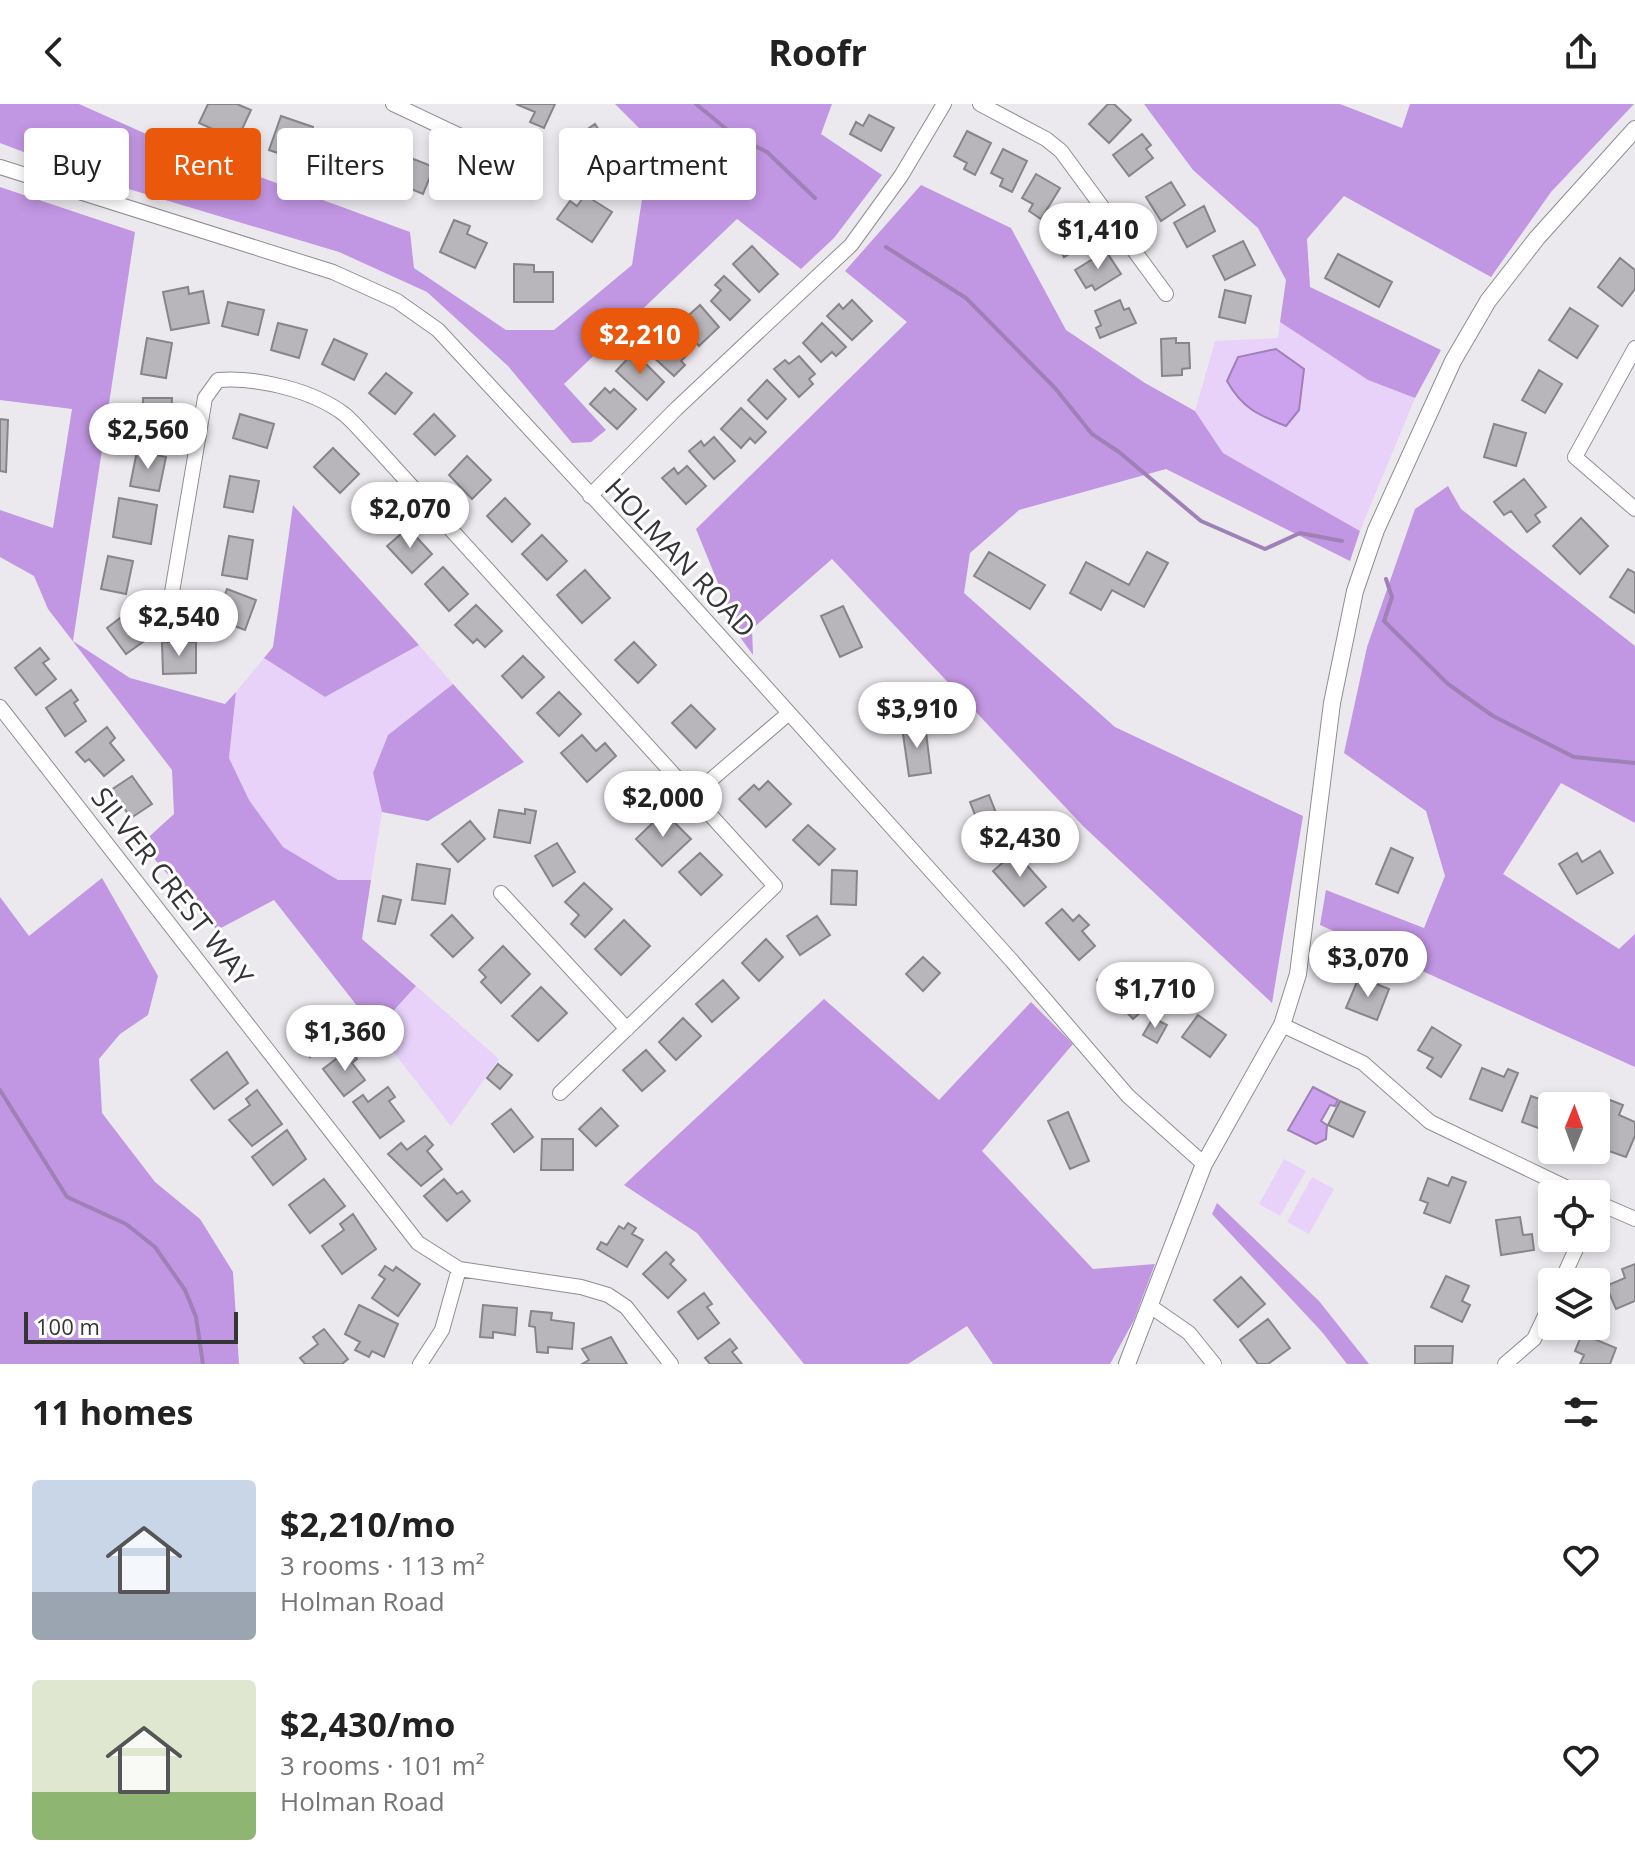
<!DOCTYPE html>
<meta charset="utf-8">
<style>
:root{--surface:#fff;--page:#f2f2f2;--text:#222;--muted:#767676;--accent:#ea580c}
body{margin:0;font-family:"Open Sans",sans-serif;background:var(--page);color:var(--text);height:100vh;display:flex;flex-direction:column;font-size:30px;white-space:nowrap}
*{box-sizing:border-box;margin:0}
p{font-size:26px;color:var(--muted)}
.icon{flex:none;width:44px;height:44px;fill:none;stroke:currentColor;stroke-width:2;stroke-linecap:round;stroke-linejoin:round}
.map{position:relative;height:1260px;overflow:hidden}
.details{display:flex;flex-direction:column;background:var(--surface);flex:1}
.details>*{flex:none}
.guide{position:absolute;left:24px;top:24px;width:800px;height:72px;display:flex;gap:16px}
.needle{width:52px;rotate:1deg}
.fabs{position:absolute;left:1538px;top:988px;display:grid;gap:16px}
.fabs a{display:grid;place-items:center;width:72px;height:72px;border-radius:8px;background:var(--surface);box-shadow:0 4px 12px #0003;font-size:40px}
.scale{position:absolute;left:24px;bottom:20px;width:214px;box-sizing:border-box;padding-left:8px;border:4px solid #353436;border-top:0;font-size:22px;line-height:28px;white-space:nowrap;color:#353436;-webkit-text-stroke:6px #fff;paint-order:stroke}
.price{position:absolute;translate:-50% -68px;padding:0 18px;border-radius:28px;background:#fff;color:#222;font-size:26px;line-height:52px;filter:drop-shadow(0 2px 4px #0008)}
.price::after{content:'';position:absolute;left:50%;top:48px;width:24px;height:18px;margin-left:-12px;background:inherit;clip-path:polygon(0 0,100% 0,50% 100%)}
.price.on{background:var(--accent);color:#fff}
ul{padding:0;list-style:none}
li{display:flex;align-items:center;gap:24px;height:200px;padding:0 32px}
li span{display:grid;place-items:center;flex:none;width:224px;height:160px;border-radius:8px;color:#555}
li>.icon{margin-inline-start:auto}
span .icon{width:96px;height:96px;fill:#fffc;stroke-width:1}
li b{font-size:34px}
h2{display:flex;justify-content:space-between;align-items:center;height:96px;padding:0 32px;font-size:34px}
.tag{padding:0 28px;border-radius:8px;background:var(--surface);box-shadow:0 4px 12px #0003;font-size:28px;line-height:72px}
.tag.on{background:var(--accent);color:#fff}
header{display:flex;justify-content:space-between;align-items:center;height:104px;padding:0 32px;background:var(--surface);font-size:36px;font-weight:700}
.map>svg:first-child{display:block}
.green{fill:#e8d2fa}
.forest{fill:#c196e2}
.water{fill:#cca1ee;stroke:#9f80b7;stroke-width:2}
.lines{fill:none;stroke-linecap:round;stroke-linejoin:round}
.stream{stroke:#9f80b7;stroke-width:4}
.building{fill:#b9b6bb;stroke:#87858a;stroke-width:2}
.minor-casing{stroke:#8f8d92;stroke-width:16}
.tertiary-casing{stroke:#8f8d92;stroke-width:18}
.minor{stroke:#fff;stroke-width:14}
.tertiary{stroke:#fff;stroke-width:16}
.labels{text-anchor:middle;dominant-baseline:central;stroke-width:6;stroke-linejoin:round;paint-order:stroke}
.street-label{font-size:28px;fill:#353436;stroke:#fff}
</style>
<header><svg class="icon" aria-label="back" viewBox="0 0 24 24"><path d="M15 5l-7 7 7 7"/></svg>Roofr<svg class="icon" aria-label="share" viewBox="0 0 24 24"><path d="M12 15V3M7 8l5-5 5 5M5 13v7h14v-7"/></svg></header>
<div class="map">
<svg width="1635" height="1260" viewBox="0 0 1635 1260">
<rect width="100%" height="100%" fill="#ece9ee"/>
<!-- green -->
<path class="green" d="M1280,218L1368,276L1415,294L1360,427L1223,349L1195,307L1215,237L1278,234Z
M419,541L453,580L388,631L373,669L382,708L371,776H338L283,743L249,696L229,654L236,588L264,554L325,593Z
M416,882L499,955L451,1022L376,926Z
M1284,1055L1306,1067L1280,1112L1259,1100Z
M1312,1073L1334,1085L1309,1130L1287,1118Z"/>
<!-- forest -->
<path class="forest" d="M0,0H79L162,37L410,128L414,164L506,226H554L632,161L651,36L615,0H832L821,30L882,71L834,134L801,165L737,115L564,280L606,326L591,338L572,339L508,262L427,188L339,148L92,74L0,39Z
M1144,0H1340L1402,24L1410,0H1634L1551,88L1491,173L1344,92L1307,135L1310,183L1441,246L1415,294L1368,276L1280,218L1286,176L1258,124L1193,66Z
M921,81L1011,124L1066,226L1145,279L1195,307L1223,349L1360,427L1350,457L1166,365L1019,406L970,449L964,489L1115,623L1303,712L1272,899L1083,722L832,455L752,525L753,551L740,533L696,425L907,218L845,167Z
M0,83L135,128L73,537L130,574L225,600L236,588L229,654L249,696L283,743L338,776H371L362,835L416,882L376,926L274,796L217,826L141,740L174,710L172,666L48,505L34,472L0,453V406L53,424L72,305L0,296Z
M1448,382L1461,405L1635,542V719L1561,679L1503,770L1619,845L1635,830V963L1320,821L1326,786L1424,824L1445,772L1426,707L1344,649L1367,543L1415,405Z
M293,401L419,541L325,593L264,554L273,543Z
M453,580L524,658L428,717L382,708L373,669L388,631Z
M102,774L158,872L148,911L120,930L99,955L102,1009L155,1078L200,1115L233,1168L239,1260H0V793L29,832Z
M824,895L939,996L1031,898L1073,940L982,1047L1093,1165L1155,1160L1134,1216L1110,1260H993L967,1222L908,1260H804L697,1129L624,1081Z
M1217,1099L1319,1197L1369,1260H1347L1322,1228L1212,1110Z"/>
<!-- water -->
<path class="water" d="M1276,245L1304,265L1299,306L1286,322C1258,311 1242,304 1227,277L1238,253Z
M1313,983L1338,996L1335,1002L1330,1001L1321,1017L1327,1021L1326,1035L1316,1040L1288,1026Z"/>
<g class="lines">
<!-- stream -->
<path class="stream" d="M696,0L736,33L767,48L815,94
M886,143L966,194L1055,284L1092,330L1119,348L1201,417L1265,445L1300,429L1342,437
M1386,475L1392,493L1384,517L1448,580L1493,612L1574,653L1635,659
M0,986L67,1093L126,1120L155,1143L185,1186L196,1213L203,1260"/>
</g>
<!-- building -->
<path class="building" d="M208,0H237L251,6L237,36L199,19Z
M516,0H555L544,24L530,18L535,8Z
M1108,0H1114L1131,16L1109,39L1089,20Z
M869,11L894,24L881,47L850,30L856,18L863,22Z
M281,12L313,23L302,57L269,46Z
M595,20L614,49L587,68L580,58L576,61L563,42Z
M327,27L347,35L350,27L367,34L353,67L316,51Z
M967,27L991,39L975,71L964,65L967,59L954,52Z
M1142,30L1151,41L1146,45L1153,54L1129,72L1113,51Z
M1003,45L1027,57L1012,88L1000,82L1003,75L991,69Z
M398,49L434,63L423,90L387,75Z
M1036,70L1060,84L1041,115L1029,107L1033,100L1022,94Z
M1171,78L1185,101L1161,117L1146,93Z
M585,91L612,108L592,138L557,115L570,97L577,102Z
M1204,102L1215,127L1187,143L1174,119Z
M1084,112L1094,135L1064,153L1051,131Z
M454,116L470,122L467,130L487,139L475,164L440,148Z
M1243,137L1255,161L1225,176L1213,152Z
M752,142L778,170L759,188L733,160Z
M1106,147L1121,170L1095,186L1092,181L1086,184L1075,166Z
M1338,150L1392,178L1379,203L1325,174Z
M1620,154L1635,166V185L1622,202L1598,183Z
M514,160L534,161V168H553V198H514Z
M724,172L750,196L730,216L711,197L721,186L715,181Z
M188,183L189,190L203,187L209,219L171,226L163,188Z
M1225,186L1251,192L1245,219L1219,213Z
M852,196L872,217L852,236L827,212L839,200L843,205Z
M1120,196L1124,206L1129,204L1136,219L1100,234L1096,224L1101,221L1095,207Z
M228,198L264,206L258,231L222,222Z
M700,201L719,223L699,242L679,220Z
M1570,204L1598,222L1577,254L1549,236Z
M278,219L307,226L299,254L271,246Z
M822,219L846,243L836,252L832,248L821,258L803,239Z
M670,231L689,249L681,257L685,261L674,272L650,250L659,234L663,238Z
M147,234L172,239L166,274L141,270Z
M1176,234V239H1189L1190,264L1182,265V271L1162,272L1161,235Z
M334,235L367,250L354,276L322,260Z
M634,248L664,278L647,296L616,267Z
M799,252L815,270L809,275L813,280L799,293L774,265L785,256L789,260Z
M1539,266L1562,280L1545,309L1522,296Z
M386,269L412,289L395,310L369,289Z
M767,276L786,295L767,315L748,296Z
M605,284L610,289L614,285L636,305L617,325L590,300Z
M143,294H172L171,329H143Z
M741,304L766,328L755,339L750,334L741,344L721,325Z
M240,310L274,320L267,344L233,334Z
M434,310L455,332L435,351L414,330Z
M0,315L8,316L6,368L0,367Z
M1494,320L1526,329L1516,362L1484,353Z
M714,333L735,357L714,375L689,347L701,337L704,342Z
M333,344L359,370L340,389L314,363Z
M137,347L166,353L159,387L130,382Z
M467,352L491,376L472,395L449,371Z
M687,362L706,382L686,400L662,374L674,364L678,370Z
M230,372L259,377L253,408L224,403Z
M1524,375L1546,403L1535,411L1540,418L1527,428L1511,407L1504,411L1494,398Z
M370,383L395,408L378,424L354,400Z
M119,394L157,401L151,440L113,433Z
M505,394L530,420L512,438L487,412Z
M1581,414L1608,442L1580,470L1553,442Z
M408,424L432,450L412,469L387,442Z
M542,431L567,457L547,476L522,450Z
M229,432L253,436L247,475L222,471Z
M989,448L1045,481L1030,505L974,472Z
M1147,448L1168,459L1144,503L1112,486L1101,506L1070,489L1086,458L1129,481Z
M108,452L133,457L126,490L101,485Z
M443,463L468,490L449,507L425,480Z
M1628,465L1635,469V509L1610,493Z
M585,466L610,494L582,519L557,491Z
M227,485L256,496L245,526L216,515Z
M476,501L502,527L485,543L477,535L473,539L455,521Z
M843,502L862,543L840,553L821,512Z
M128,508L147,535L126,550L107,524Z
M162,538H196V569L163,570Z
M634,538L656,561L638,579L615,556Z
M40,544L49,555L43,559L56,575L36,591L15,564Z
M523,552L544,573L522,594L502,572Z
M71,586L78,596L74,599L86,617L65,632L46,604Z
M559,588L581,610L559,632L537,609Z
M691,601L715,625L696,644L672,619Z
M925,620L931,669L909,672L902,623Z
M107,623L115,634L110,639L124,656L104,672L89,655L85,658L76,648Z
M582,631L596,647L605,639L616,652L587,678L561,649Z
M628,670L653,696L635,713L610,687Z
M132,672L152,700L131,714L111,686Z
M768,677L791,700L766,723L739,695L754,681L759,686Z
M989,691L1000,719L981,726L970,698Z
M525,705L536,707L530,739L494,733L499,706L525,710Z
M664,708L691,735L662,762L636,735Z
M470,717L485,735L458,758L442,740Z
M808,721L835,745L819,761L793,736Z
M557,739L575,768L553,782L535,752Z
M1391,744L1413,754L1398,789L1376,780Z
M1600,747L1613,769L1577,790L1559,760L1577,749L1582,758Z
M1015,748L1046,783L1024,802L993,767Z
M700,749L722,771L701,791L679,768Z
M417,760L450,765L445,800L412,796Z
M832,766L857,767L856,801L831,800Z
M584,779L612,805L585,833L571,820L579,811L565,798Z
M383,792L401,796L395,820L378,817Z
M1062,805L1073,817L1079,811L1089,821L1082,827L1095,842L1079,856L1046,819Z
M452,811L473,834L453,853L431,831Z
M817,812L830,831L800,851L787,832Z
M624,816L650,842L621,871L595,845Z
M766,835L783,853L759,877L742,859Z
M503,842L530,870L501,899L481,878L486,873L479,866Z
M923,853L940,869L923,887L906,870Z
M1114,861L1150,900L1133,915L1097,876Z
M1359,873L1389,885L1377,916L1346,904Z
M723,876L739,894L712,918L696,900Z
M541,883L567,909L538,937L512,912Z
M312,906L321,917L316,921L329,937L310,953L288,927Z
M1198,911L1226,931L1210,953L1182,933Z
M683,914L701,932L676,956L659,938Z
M1153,914L1167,921L1157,939L1143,931Z
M1432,923L1461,941L1441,973L1427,964L1433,954L1418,946Z
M349,945L357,955L352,959L365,976L344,992L323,965Z
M646,946L665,967L642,987L623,966Z
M227,948L248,979L214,1005L191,976Z
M498,960L512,971L500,985L487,974Z
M1482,964L1504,973L1508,965L1518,969L1502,1007L1470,995Z
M388,983L395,993L389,997L404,1017L380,1034L353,998L363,991L368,998Z
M257,986L282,1020L252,1042L229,1016L250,1001L246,995Z
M1531,992L1559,1002L1562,995L1571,999L1570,1002H1552V1029L1522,1018Z
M1610,996L1623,1001L1619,1011L1635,1018V1032L1626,1053L1606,1046L1602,1055L1589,1049L1596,1046V1031Z
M1340,997L1365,1008L1353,1033L1328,1021Z
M601,1004L618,1022L596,1042L579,1025Z
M511,1005L533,1033L514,1048L492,1020Z
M1068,1008L1089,1057L1070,1065L1048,1017Z
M287,1026L306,1055L273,1081L252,1053Z
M425,1032L433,1041L427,1047L442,1065L421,1082L388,1050L401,1039L407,1046Z
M542,1035H573V1066H541Z
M1452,1073L1466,1078L1450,1119L1424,1109L1428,1099L1420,1096L1428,1074L1448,1082Z
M324,1075L345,1102L310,1129L289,1101Z
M444,1075L457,1090L462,1087L470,1097L447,1117L424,1092Z
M353,1110L376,1145L342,1170L322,1142L344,1126L340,1120Z
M1520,1113L1523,1131L1532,1130L1534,1146L1501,1151L1496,1116Z
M628,1119L636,1124L632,1130L643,1136L627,1163L597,1145L601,1138L607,1141L619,1122L624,1125Z
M666,1148L674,1156L670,1160L686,1176L668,1194L643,1170Z
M1635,1160V1197L1616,1205L1606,1182L1625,1174L1622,1165Z
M385,1162L393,1167L396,1163L420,1180L398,1212L372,1194L385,1175L379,1171Z
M1446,1172L1469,1182L1462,1197L1470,1201L1462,1218L1431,1203Z
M1241,1173L1265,1200L1238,1223L1214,1196Z
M704,1189L712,1200L707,1203L719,1219L698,1235L678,1208Z
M359,1201L398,1220L384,1253L372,1247L369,1253L355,1246L360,1238L345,1230Z
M483,1201L517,1204L515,1231L493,1228V1234L480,1233Z
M531,1207L552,1209L551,1216L574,1219L572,1245L548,1243V1249L537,1248L535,1223L529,1222Z
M1268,1215L1290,1244L1268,1260H1258L1240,1236Z
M324,1225L348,1255L342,1260H305L300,1254L318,1240L313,1233Z
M1582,1230L1616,1244L1610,1260H1580L1584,1251L1575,1247Z
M611,1233L627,1260H582L589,1256L582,1245Z
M730,1235L737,1244L732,1248L742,1260H710L705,1254Z
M1415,1242H1453L1452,1259L1415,1260Z"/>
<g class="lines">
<defs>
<path id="minor" d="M393,0L501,51L519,81
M980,0L1046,35L1061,47L1166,190
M0,63L333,168L397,197L438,226L665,471L1012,857L1128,992L1204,1060
M1635,244L1575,353L1635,405
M590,392L676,305L851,141L901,72L944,0
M171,494L205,294L218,276C257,273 312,286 344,310C355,319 365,332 375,342L775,782L560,989
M0,603L418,1139L459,1165L581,1183L608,1191L626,1203L671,1260
M692,692L789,609
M501,789L627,925
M1282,921L1363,959L1430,1018L1580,1090
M1596,1098L1635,1115
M1561,1178L1581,1134
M1150,1202L1189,1229L1214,1260
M420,1260L442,1226L459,1165
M1505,1260L1534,1235L1552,1197"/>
<path id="tertiary" d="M1127,1260L1204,1060L1282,921L1298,870L1332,599L1355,487L1376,426L1453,257L1488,197L1537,134L1635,25"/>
</defs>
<!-- minor casing -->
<use href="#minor" class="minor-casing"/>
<!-- tertiary casing -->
<use href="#tertiary" class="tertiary-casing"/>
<!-- minor -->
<use href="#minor" class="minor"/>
<!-- tertiary -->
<use href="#tertiary" class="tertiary"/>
</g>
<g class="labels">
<!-- street labels -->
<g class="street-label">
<text transform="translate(681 453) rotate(47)">HOLMAN ROAD</text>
<text transform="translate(173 782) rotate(52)">SILVER CREST WAY</text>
</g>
</g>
</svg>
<div class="fabs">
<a><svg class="needle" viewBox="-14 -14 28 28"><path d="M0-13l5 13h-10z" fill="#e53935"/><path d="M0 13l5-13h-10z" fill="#767676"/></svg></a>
<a><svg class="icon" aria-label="locate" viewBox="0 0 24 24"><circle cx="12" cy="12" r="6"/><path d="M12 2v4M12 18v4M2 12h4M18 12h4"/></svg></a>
<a><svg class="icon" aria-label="layers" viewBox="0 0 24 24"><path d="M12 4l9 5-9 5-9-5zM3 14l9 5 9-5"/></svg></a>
</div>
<div class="scale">100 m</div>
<b class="price" style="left:1098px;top:167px">$1,410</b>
<b class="price on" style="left:640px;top:272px">$2,210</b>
<b class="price" style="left:148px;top:367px">$2,560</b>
<b class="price" style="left:410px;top:446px">$2,070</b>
<b class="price" style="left:179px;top:554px">$2,540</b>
<b class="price" style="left:917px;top:646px">$3,910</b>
<b class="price" style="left:663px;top:735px">$2,000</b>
<b class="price" style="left:1020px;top:775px">$2,430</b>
<b class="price" style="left:1368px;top:895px">$3,070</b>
<b class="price" style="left:1155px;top:926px">$1,710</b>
<b class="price" style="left:345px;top:969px">$1,360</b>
<div class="guide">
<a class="tag">Buy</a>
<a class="tag on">Rent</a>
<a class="tag">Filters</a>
<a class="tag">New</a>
<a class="tag">Apartment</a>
</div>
</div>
<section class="details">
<h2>11 homes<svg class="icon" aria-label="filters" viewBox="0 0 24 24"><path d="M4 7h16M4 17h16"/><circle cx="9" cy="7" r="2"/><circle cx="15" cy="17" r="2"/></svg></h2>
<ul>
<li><span style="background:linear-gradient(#c9d6e8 70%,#9aa5b1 0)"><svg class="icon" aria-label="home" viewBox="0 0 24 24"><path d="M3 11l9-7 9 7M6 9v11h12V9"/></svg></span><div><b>$2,210/mo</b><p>3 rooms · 113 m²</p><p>Holman Road</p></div><svg class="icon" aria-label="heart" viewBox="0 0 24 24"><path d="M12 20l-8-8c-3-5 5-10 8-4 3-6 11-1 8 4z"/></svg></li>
<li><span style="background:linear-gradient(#dfe7d0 70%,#8fb573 0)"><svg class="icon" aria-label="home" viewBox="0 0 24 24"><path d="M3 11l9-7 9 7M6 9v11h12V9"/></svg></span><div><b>$2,430/mo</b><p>3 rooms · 101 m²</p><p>Holman Road</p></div><svg class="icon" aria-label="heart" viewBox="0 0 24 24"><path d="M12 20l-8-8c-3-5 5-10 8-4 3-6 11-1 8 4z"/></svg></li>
</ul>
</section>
